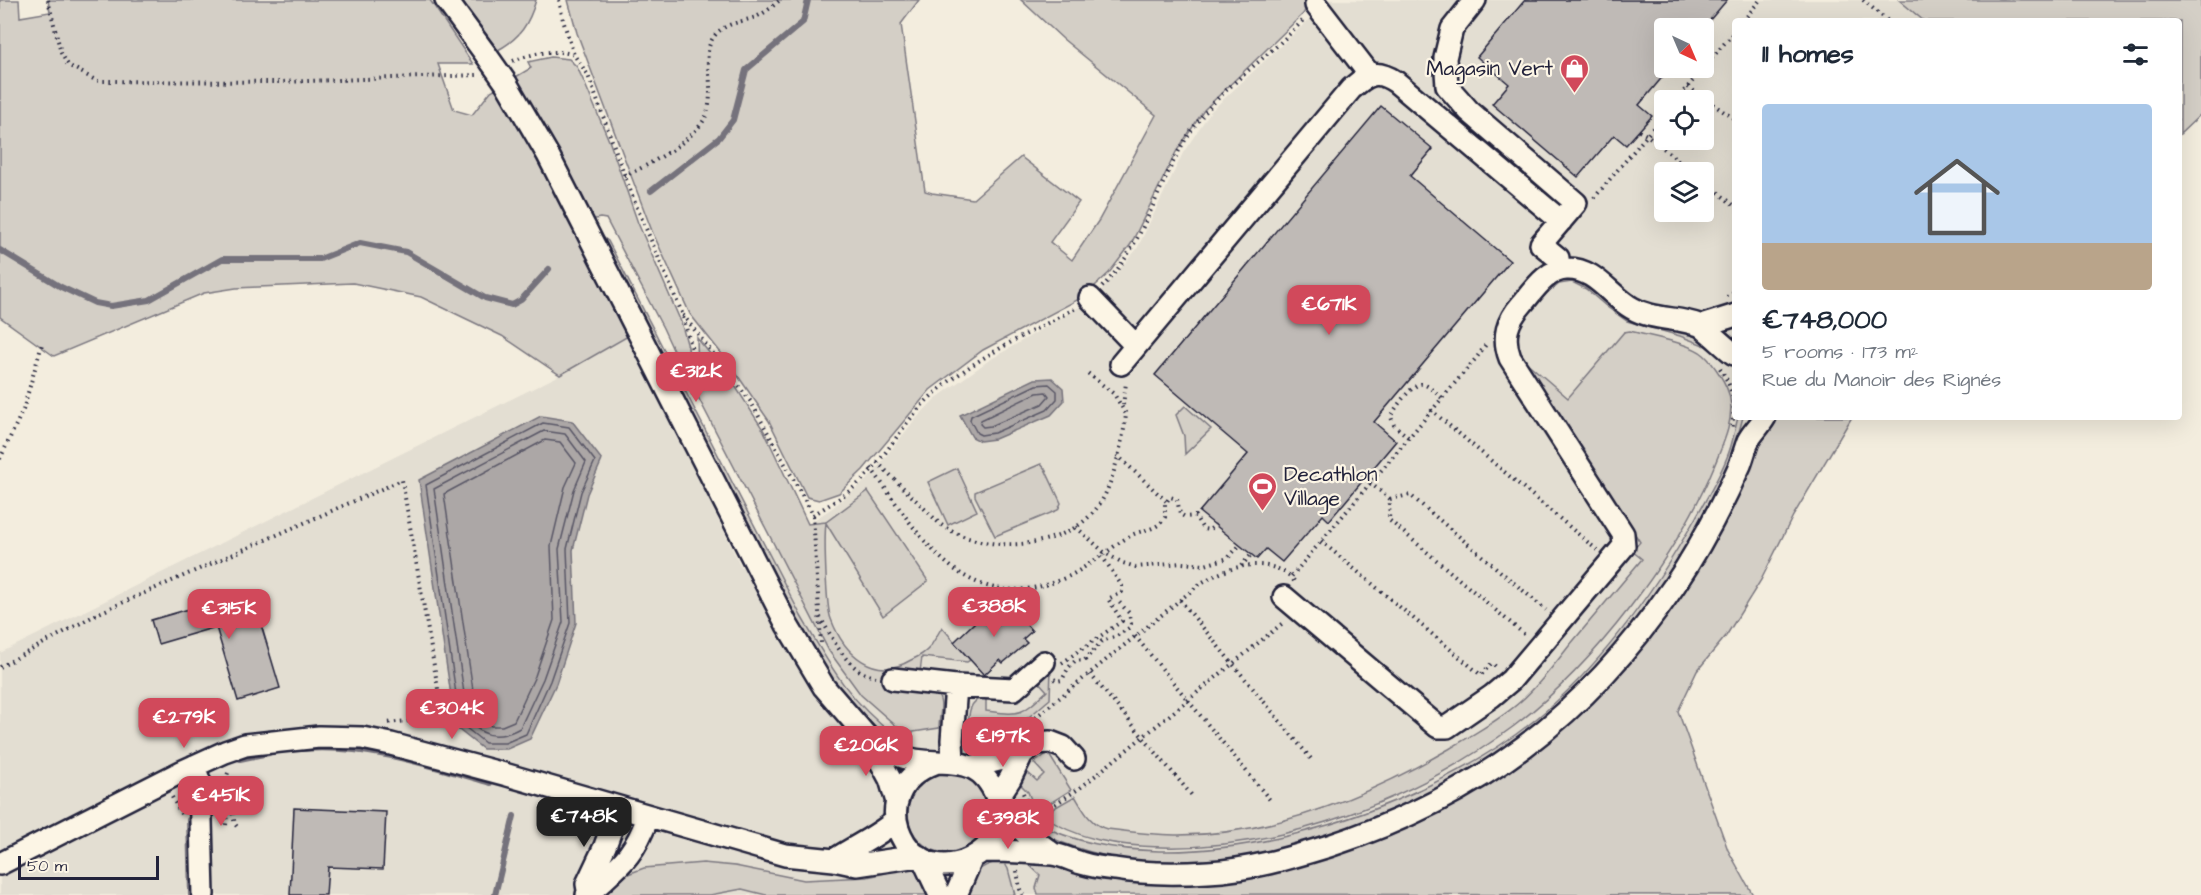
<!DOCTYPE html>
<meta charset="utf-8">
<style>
:root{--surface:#fff;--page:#f6f6f7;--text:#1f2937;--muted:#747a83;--line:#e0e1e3;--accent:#d1495b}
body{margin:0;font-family:"Architects Daughter",sans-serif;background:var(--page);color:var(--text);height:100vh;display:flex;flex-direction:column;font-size:22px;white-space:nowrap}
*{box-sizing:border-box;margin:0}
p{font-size:20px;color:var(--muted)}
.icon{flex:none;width:33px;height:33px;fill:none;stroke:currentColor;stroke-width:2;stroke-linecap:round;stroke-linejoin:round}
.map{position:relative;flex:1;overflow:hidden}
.drawer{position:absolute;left:1732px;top:18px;width:450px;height:402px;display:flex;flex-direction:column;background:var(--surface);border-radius:6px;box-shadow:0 6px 24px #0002}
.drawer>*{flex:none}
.needle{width:39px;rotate:136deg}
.tools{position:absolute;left:1654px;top:18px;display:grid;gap:12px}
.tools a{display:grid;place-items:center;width:60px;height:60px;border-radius:6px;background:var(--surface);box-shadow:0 6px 24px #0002;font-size:30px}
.scale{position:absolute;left:18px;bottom:15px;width:141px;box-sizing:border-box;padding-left:6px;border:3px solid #22223b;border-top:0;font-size:16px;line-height:21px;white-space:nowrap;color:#22223b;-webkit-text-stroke:4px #fcf5e5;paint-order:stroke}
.price{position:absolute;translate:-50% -51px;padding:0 14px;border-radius:12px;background:var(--accent);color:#fff;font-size:20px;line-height:39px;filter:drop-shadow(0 2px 3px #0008)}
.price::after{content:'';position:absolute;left:50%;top:36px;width:18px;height:14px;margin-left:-9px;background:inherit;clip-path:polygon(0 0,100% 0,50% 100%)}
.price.on{background:#222;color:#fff}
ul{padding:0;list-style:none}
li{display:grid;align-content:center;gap:12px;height:318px;padding:0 30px}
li+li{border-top:2px solid var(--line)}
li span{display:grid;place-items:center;height:186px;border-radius:6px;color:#555}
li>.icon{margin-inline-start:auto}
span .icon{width:108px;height:108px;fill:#fffc;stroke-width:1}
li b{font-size:26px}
h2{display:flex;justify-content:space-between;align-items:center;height:72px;padding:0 30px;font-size:26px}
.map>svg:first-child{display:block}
.built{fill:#e3ded2;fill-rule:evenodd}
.green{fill:#d4cfc6;stroke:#7b7880;stroke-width:1.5}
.water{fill:#aca7a6;stroke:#75727b;stroke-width:1.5}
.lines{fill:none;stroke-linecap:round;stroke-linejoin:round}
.shore{stroke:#595766;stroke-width:1.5}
.stream{stroke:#75727b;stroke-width:6}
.building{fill:#bfbab6;stroke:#22223b;stroke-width:1.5}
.minor-casing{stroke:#22223b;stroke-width:26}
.path{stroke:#22223b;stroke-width:4;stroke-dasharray:1.5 4.5;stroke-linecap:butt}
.minor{stroke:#fcf5e5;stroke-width:21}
.minor-bridge-casing{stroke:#22223b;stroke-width:26;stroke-linecap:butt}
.minor-bridge{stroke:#fcf5e5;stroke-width:21}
.labels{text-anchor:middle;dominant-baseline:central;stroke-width:4.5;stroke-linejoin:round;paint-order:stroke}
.poi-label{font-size:21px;fill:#22223b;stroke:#fcf5e5;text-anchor:end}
</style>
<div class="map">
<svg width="2201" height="895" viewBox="0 0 2201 895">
<rect width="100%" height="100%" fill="#f3edde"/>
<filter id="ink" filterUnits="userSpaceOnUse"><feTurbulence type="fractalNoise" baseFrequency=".0167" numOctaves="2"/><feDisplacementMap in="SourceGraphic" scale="12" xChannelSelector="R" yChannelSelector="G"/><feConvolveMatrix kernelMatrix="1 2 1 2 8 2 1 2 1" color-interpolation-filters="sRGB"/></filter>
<g filter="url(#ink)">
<!-- built -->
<path class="built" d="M1322,0H1899L1924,21H1736V417H1852L1793,516L1761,580L1726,636L1697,671L1678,711L1728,850L1753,895H0V653L560,375L630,335L741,567L831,509L869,478L913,422L935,399L988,361L1096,297L1137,249L1183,153L1211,111L1315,14ZM1665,28H1704V68H1665ZM1665,100H1704V140H1665ZM1665,172H1704V212H1665Z"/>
<!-- green -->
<path class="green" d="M0,0H19L20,17L50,12L48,0H430L473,64H438L454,110L472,115L491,91L498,87L630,335L560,375L502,336L421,297L353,283L236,288L204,293L54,356L0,317Z
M461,0H536C529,24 520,38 498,50Z
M568,0H919L901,24L925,191L932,193L973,199L1021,157L1079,202L1050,242L1072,260L1099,220L1156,115L1063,39L1021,0H1311L1303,14L1204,110L1176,152L1131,244L1109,273L1083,297L983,350L930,390L863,470L839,493L819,500L807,497L769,421L729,363L690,314L652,231L577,33Z
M1899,0H2201V114L2180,134V21H1924Z
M551,57L569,59L577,67L585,84L610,143L638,223L681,322L688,347L690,370L688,382L663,328L606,219L600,218L591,220L545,129L514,78L531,68L528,62Z
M598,234L608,241L801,616C830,666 848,700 895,736L891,741C852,708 831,680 804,637Z
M1574,277L1678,329L1707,341L1706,346L1680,336L1627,321L1607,307L1586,289L1572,282L1559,284L1553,289L1550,286L1551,283Z
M1630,331C1648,336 1691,343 1704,355C1714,364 1728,385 1730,399C1734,421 1723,444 1715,464C1677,557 1594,665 1514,726C1416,799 1284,850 1161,847C1118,846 1077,840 1042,815L1075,796C1083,809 1090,825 1107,829C1130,832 1152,835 1175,835C1271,836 1368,796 1449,749C1473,734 1500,720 1521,701C1539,685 1554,665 1569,646C1593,617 1618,588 1642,559L1632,551L1640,542L1525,361L1568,398L1624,332Z
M697,338L730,378L764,431L808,524L826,522L868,491L928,581L883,616L826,523C824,538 826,607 831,619C844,654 874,682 911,660C918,657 925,653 930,647C934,641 938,634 942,627L970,660L967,662L922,657L920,672L899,670L883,685L936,693C945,702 939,716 939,728L907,733L902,731L861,695L829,651L697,395L695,387L698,374Z
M1185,406L1211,429L1185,454L1184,436L1176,415Z
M1738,417H1743C1728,482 1695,539 1656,593C1632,627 1607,660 1577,689C1492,771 1383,827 1268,852C1187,869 1109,869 1035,830L1038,824C1180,895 1419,814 1536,719C1602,665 1655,590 1696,517C1708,496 1721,475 1729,452C1733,441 1735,429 1738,417Z
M1771,417H1852L1793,516L1761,580L1726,636L1697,671L1678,711L1728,850L1753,895L1038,894L1036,888L1040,875L1023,859L1103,877L1176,881L1470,794L1532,755L1582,711L1702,561L1725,521Z
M1041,464L1045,469L1061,503L1058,510L995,536L975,496V492Z
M957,468L977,511L948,525L928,482Z
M1051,669L1050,699C1033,713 1013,734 990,738L981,733L969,731C968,715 968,700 986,696V711C1022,715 1020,716 1047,691L1038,681Z
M1048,753L1071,790L1036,812L1028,792L1018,782L1026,771L1037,781L1044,774L1034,763Z
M908 813a40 40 0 1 1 80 0a40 40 0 1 1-80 0Z
M1003,860L1008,869L1015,895H964C973,872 978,866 1003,860Z
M703,863L735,866L804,880L867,877L886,873L902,866L912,867L925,878L934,895H766L742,889L710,895H602L628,874L644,868Z"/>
<!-- water -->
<path class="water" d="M1052,378L1063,388L1064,401L1051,415L995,439L980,441L972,437L960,415L1035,379Z
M541,416L572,421L602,460L587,494L573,550L576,623L556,684L530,739L507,749H483L459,730L452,702L419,480Z"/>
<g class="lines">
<!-- shore -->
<path class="shore" d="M1036,385L1049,384L1057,391V399L1047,410L994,433L981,435L977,433L970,420L971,416Z
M1046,392L1049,396L1042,404L991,426L983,427L980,424L981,420L1037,393Z
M543,423L569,427L595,461L581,492L567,549L570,623L550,681L526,734L505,743H485L465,727L457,701L426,485Z
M544,431L565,434L586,462L574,490L559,549L563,622L543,679L520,728C504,737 485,740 472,723C468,718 467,706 465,700L434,489Z
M545,440L560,442L576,463L565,487L551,546L554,620L535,676L514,721L502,726H491L480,718L474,697L444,494Z"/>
<!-- stream -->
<path class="stream" d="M651,191L719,138L733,120L746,70L803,22L808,0
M0,250L61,287L95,303L111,306L149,300L222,259H320L360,243L406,252L485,298L512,305L521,300L549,269
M303,749C367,744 429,765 490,783
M240,759L269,753
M189,820L191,895
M495,895L514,816"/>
</g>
<!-- building -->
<path class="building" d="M1525,0H1727L1703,28H1665V74L1639,105L1652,116L1626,145L1614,135L1578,177L1492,104L1509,84L1477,57Z
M1381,106L1433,149L1410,176L1510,261L1374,422L1396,441L1329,521L1323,515L1282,562L1266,549L1257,559L1199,512L1248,454L1155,375Z
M251,591L280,688L238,701L216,627L158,644L151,620Z
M993,605L1010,606L1032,631L1023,639L1027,643L1003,663L1000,660L984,675L954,642Z
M294,808L386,812L383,869L328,867L326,895H290Z"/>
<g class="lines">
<defs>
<path id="minor" d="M446,0L487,56
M1475,0L1452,29L1445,58L1447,86L1469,111L1576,203L1541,244L1558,258L1559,270
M1316,5L1370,75
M506,83L548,155L787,625L824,687L868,738L890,779L897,802
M1090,298L1136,346
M1701,326L1736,315
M1121,364L1351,89C1368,74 1376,69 1396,82L1561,221
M1284,597L1438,727H1447L1492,696L1511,680L1624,546L1623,534L1510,358C1502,337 1507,321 1522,304C1534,290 1547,269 1567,269C1595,268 1610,296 1632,308C1652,320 1678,317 1699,325C1704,327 1727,349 1734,354
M893,679L956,686L1014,689L1044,662
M868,738C878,744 889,751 900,756C937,771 977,746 997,798C1017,851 936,892 905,843C884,809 900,776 935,763
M953,762L952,740L956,686
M194,766L200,783L203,895
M971,767L1022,754L1036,743L1050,742L1063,747L1074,759
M997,799L1010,779L1022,754
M999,810L1015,825L1053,854
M983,851C1006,851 1029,852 1052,854C1062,855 1071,860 1081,863C1091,866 1103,868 1115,869C1145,874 1177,874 1208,872C1249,870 1290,858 1329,846C1478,797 1586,716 1674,586C1700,548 1721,507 1740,465C1743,457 1745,449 1748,441C1752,433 1760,426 1765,417
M923,859L940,895
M834,860C855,846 877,837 896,820
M0,864L181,772L225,752L245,745L319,737L362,738L391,744L504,774L785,855L834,860L857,865L918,856
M588,890L587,884L605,846L619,808
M587,895C618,866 633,859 648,817
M956,895L971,860"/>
</defs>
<!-- minor casing -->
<use href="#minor" class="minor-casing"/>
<!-- path -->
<path class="path" d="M48,0L61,53L68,65L97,81L280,82L478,75
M559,0L563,20L574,55L588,75L633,198L682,313L693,353V395
M1863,0L1888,21
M1743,21L1760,0
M513,61C531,54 555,48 574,55
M1704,67L1736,30
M1688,87L1736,120
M1676,100L1704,68
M1639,131L1647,135L1693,172
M624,176C648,166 693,141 705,118C709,110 710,99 710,91C711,71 701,51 716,34C727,22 744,22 758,16C766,12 773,6 780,0
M1704,181L1736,207
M1594,198L1665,114
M1102,287C1147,242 1158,178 1193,128C1223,85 1270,57 1305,18
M1727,297L1736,290
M683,315L751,402L813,515L821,643
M1720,368C1733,388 1737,405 1731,429
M1123,405L1126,383
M1431,410L1597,550
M1408,437L1394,425L1391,417C1394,409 1411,385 1421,384C1428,384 1436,394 1442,398
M1117,455L1166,501
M0,459L23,410L43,341
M877,462L939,523C982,556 1070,552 1101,502C1113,483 1124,437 1126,414L1114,394L1085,371
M871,468C921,537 964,621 1065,578C1079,572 1091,562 1104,554C1112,548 1121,541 1130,536C1142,529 1158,531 1165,517V504L1170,497L1177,499L1180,514L1185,517L1195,516L1203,529L1209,530L1216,525
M1370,483L1390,499L1389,520L1525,635
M1390,499L1410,495L1546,610
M813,515C830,504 847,495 862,480C889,454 905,418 935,393C976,357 1028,334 1076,308
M1076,527L1105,553L1123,563L1136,567L1182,563L1205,565L1228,558L1240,545
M1321,541L1481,675L1492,663L1497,668
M1241,566L1251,555
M1294,581L1291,577L1477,357L1487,343
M1180,600L1312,760
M820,617C834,640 847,672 876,677
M1135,636L1270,800
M1062,663L1122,621L1108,599L1122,592V586L1102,556
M0,667L99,613L402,480L443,718L386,723
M1090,674L1194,798
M1054,679L1057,681L1062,680L1069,667L1075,661L1085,660L1102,641L1117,636L1129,628L1131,624L1129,613L1119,602
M1026,725L1201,583C1227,567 1265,555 1291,577
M228,773L225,781L235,824L238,828
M1023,793L1032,813
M172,797L181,814
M577,816L589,835
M1035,817L1080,788L1284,622
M226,825L227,813L231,810
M1017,871L1020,889L1023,895"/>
<!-- minor -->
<use href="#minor" class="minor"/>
<defs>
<path id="minor-bridge" d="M487,56L506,83"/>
</defs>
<!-- minor-bridge casing -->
<use href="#minor-bridge" class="minor-bridge-casing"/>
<!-- minor-bridge -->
<use href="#minor-bridge" class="minor-bridge"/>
</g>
</g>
<!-- icons -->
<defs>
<symbol id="shop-pin" viewBox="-11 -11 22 30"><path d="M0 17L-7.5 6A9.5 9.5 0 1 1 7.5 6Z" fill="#d1495b" stroke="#fcf5e5"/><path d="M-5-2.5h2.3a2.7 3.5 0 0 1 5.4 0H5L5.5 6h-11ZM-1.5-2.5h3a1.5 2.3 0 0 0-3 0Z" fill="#fff"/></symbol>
<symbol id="stadium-pin" viewBox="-11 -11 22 30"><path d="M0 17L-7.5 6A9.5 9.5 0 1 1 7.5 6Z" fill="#d1495b" stroke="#fcf5e5"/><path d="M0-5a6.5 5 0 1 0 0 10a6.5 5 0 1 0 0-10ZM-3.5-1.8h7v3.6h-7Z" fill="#fff"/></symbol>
</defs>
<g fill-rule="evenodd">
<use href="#shop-pin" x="1558" y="52" width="33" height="45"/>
<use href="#stadium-pin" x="1246" y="470" width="33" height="45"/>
</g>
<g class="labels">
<!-- poi labels -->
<g class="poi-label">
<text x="1553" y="68">Magasin Vert</text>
<text x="1284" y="474" text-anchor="start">Decathlon<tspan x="1284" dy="24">Village</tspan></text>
</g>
</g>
</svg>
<div class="tools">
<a><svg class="needle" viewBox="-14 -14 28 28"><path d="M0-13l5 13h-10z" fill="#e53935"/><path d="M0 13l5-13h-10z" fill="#747a83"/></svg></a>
<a><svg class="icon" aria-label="locate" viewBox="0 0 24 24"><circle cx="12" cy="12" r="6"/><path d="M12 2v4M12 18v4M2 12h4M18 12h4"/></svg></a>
<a><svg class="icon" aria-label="layers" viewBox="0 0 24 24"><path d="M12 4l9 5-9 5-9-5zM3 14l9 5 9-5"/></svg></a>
</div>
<div class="scale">50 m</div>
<b class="price" style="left:1329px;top:336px">€671K</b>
<b class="price" style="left:696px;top:403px">€312K</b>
<b class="price" style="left:994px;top:638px">€388K</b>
<b class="price" style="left:229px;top:640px">€315K</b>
<b class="price" style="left:452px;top:740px">€304K</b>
<b class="price" style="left:184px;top:749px">€279K</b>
<b class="price" style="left:1003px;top:768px">€197K</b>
<b class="price" style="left:866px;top:777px">€206K</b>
<b class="price" style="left:221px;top:827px">€451K</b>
<b class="price on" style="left:584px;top:848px">€748K</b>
<b class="price" style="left:1008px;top:850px">€398K</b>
<section class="drawer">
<h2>11 homes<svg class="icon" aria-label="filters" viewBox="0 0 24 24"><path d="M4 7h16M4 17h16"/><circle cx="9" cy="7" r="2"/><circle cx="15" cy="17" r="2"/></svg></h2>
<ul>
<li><span style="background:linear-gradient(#a9c7e8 75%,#b9a48a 0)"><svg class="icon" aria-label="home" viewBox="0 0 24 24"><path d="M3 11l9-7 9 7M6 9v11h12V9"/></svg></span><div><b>€748,000</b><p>5 rooms · 173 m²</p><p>Rue du Manoir des Rignés</p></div></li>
</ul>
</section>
</div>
